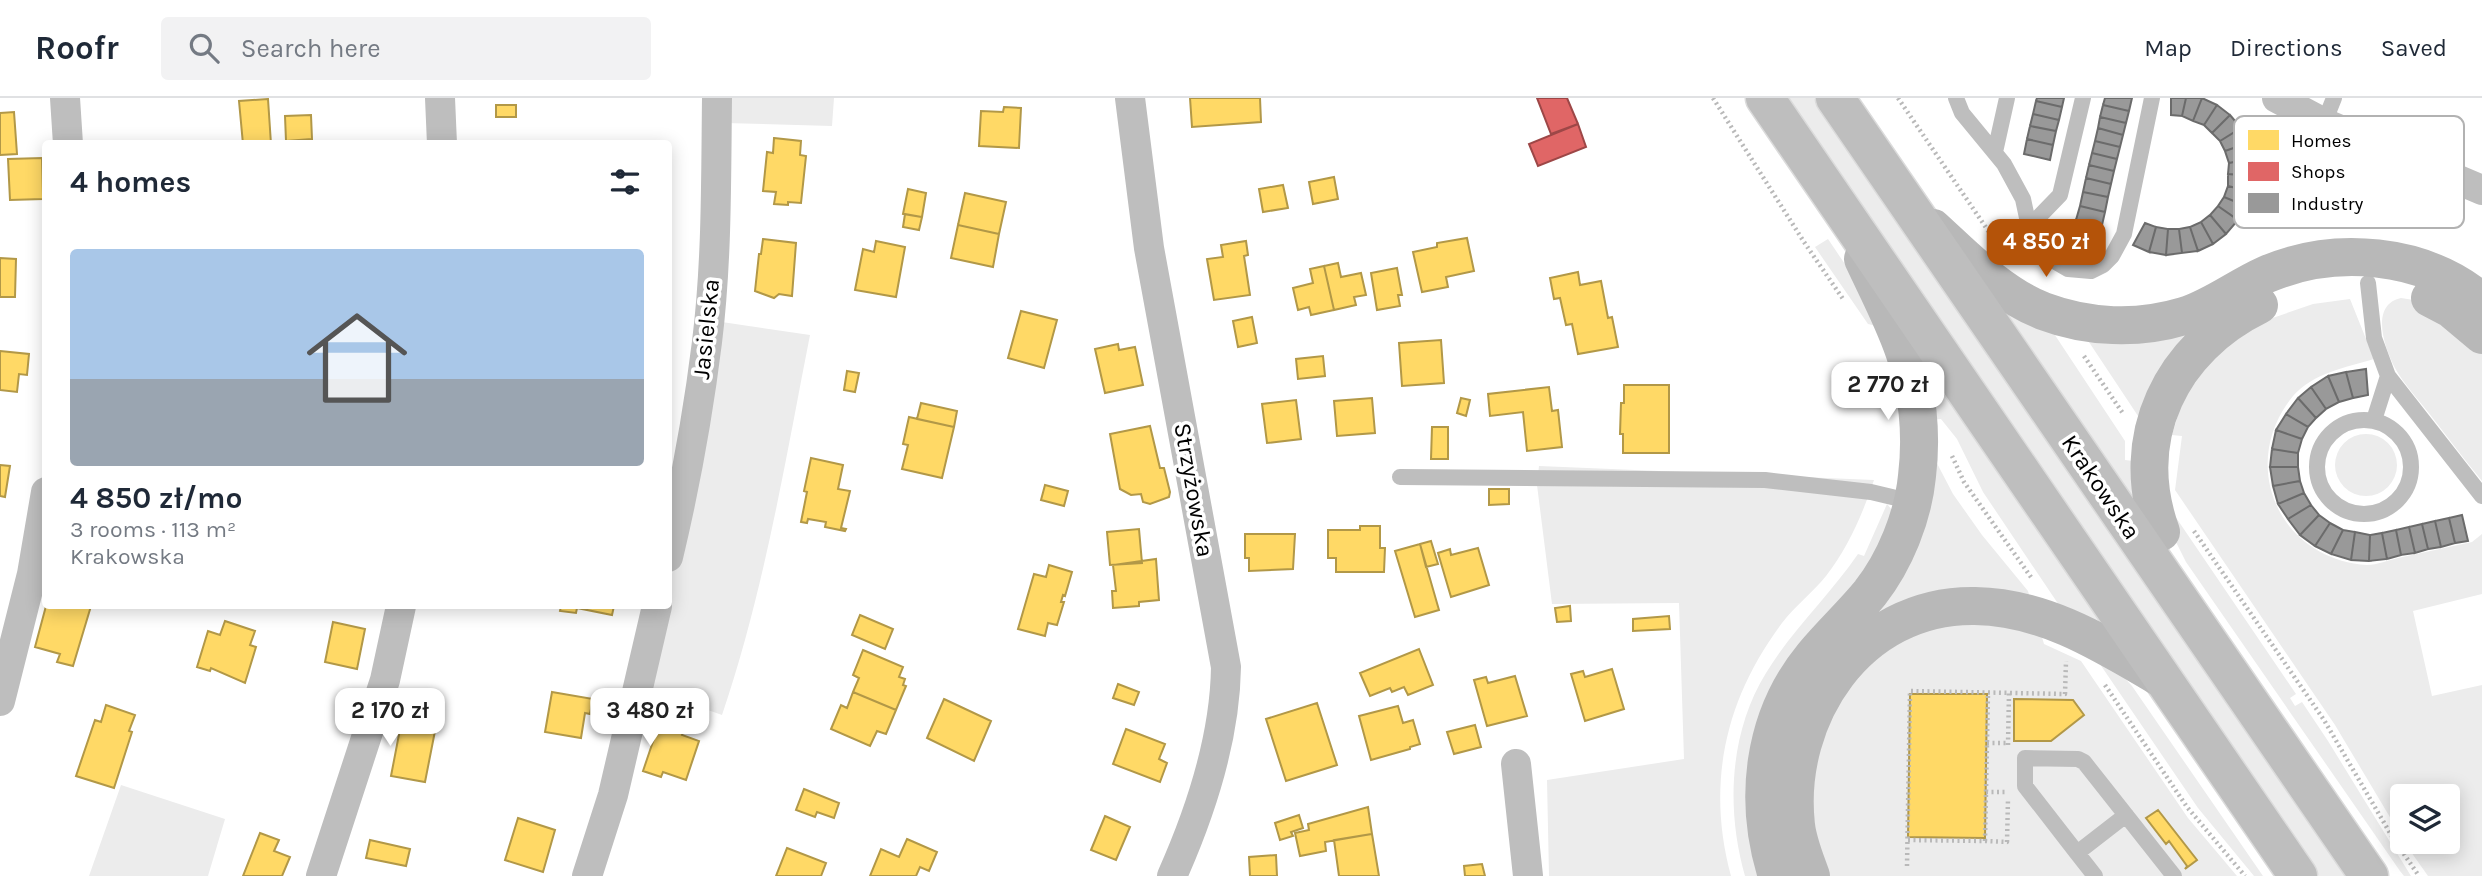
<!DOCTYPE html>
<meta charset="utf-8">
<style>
:root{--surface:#fff;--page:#f2f2f3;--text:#1f2937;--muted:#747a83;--line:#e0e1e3;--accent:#b45309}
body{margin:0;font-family:Karla,sans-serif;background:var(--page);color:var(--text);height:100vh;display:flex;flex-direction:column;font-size:26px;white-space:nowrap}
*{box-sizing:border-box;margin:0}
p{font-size:23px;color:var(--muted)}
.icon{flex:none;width:38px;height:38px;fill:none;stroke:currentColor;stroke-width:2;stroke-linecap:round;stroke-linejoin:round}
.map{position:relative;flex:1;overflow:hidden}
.details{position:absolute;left:42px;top:42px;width:630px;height:469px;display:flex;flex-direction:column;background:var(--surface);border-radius:7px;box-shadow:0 4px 18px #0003}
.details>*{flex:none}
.controls{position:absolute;left:2390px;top:686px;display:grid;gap:14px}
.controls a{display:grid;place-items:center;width:70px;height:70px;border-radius:7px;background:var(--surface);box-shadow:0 4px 18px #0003;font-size:35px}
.price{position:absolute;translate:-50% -60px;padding:0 16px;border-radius:14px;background:#fff;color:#222;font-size:23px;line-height:46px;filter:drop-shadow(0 2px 4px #0008)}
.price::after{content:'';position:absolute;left:50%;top:42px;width:21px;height:16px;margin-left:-10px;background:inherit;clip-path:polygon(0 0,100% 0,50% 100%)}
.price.selected{background:var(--accent);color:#fff}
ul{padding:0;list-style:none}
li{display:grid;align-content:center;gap:14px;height:371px;padding:0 28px}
li span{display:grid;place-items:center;height:217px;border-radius:7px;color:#555}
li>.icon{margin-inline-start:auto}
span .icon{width:126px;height:126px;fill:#fffc;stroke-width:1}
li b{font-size:30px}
h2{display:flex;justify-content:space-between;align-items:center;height:84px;padding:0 28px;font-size:30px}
header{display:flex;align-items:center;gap:42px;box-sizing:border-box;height:98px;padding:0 35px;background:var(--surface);border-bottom:2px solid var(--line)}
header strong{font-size:33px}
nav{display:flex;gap:38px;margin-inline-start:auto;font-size:24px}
.search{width:490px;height:63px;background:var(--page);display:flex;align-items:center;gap:18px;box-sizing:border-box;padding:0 24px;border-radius:7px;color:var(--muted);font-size:26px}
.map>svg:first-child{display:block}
.green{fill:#ececec}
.homes{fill:#ffd966;stroke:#b29847;stroke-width:2}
.shops{fill:#e06666;stroke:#9d4747;stroke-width:2}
.industry{fill:#999;stroke:#6b6b6b;stroke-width:2}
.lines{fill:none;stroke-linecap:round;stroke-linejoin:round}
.primary-casing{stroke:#dbdbdb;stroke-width:41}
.path{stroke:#b9b9b9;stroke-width:4.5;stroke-dasharray:2 3.5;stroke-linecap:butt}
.lane{stroke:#bebebe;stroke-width:16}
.street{stroke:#bebebe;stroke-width:30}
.secondary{stroke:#b8b8b8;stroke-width:38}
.primary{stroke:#bebebe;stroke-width:38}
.labels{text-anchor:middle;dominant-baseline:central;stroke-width:7;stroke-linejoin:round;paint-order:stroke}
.street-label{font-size:24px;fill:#000;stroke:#fff}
.key{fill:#fff;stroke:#b2b2b2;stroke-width:2}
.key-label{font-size:19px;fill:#000}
</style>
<header>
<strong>Roofr</strong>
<div class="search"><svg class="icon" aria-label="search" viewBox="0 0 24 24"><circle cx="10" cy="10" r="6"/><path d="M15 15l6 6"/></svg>Search here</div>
<nav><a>Map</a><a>Directions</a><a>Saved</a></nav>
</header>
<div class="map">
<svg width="2482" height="778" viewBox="0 0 2482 778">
<rect width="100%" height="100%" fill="#fff"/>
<!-- green -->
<path class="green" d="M724,0H834L832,28L724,25Z
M1786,0H1814L2348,778H2319L2314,772Z
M1828,141L1859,187L1881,229L1868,226L1815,149Z
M2268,192L2146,330L2081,232Z
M1994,196L2045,222L2125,343V362L2141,364L2142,413Z
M2401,200L2420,203L2482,248V383C2463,360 2446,337 2428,314C2417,300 2404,286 2395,270C2385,251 2369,207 2401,200Z
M2350,201L2374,261C2347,269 2313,275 2293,298C2237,367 2279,461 2367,467C2377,467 2389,462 2398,460C2423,455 2447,449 2472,444L2482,436V496L2413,513L2432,598L2482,587V778H2428L2404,744H2448V698H2403V741L2335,627L2175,392L2182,338L2172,337L2182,304L2213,259L2261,224L2313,206Z
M715,223L810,237C785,364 764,494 722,617L646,590L668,508L669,490L697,358Z
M1922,262L2100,522L2101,526L2065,516L1983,394L1957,341L1941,321L1928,322Z
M2335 367a31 31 0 1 1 62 0a31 31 0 1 1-62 0Z
M1929,350L1953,396L1982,437L2028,493L2032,507C2008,501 1984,496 1958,498C1853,505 1778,609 1783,711C1784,734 1790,756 1798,778H1790C1759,708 1776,621 1823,562C1844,536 1872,515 1890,486C1914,449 1931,394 1929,350Z
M1539,368L1874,382C1863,415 1848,450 1826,478C1813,494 1795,508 1782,525C1725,601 1706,686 1731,778H1549L1547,682L1684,661L1679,505L1552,506L1537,387Z
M2160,396L2296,596L2290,600L2295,608L2302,604L2328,643L2411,778H2404L2400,773L2186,464L2169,430Z
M1887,406L1897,418L1765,778H1745C1726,712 1729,635 1766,575C1792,532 1830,497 1858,456L1864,458Z
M1927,525L2039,529L2044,546L2081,563L2188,720L2237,778H1823L1821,772L1808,675L1849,580Z
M2089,550L2120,575L2132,588L2263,778H2254L2198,710Z
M121,687L225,721L208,778H89Z"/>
<!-- homes -->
<path class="homes" d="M1190,0H1260L1261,24L1192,29Z
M268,1L271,46H243L239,3Z
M496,7H516V19H496Z
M1004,9L1021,10L1019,50L979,48L981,13L1003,14Z
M14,14L17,56L0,57V15Z
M311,17L312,41L286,43L285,18Z
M774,40L801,43L800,57L806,58L801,105L788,104V107L774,106L776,94L763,93L767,54L773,55Z
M42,60L43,101L10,102L8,61Z
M1334,79L1338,101L1313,106L1309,84Z
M1283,87L1288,110L1263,114L1259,91Z
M908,91L926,95L922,119L903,116Z
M965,95L1006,104L999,136L958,127Z
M905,116L922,119L919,132L903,129Z
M958,127L999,136L993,169L951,160Z
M1467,140L1474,173L1446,179L1448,189L1422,194L1413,154L1437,149V145Z
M763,141L796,145L792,198L779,196L774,200L755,193L759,156H761Z
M876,143L905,149L896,199L855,192L863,151L874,154Z
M1246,143L1248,157L1244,158L1250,197L1214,202L1207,161L1223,159L1221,147Z
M0,160L16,161L15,199H0Z
M1338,165L1341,179L1361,175L1366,197L1354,199L1356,207L1334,212L1324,168Z
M1324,168L1334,212L1311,217L1309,209L1298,212L1293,190L1313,185L1310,171Z
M1397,170L1402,197H1398L1400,208L1377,212L1371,175Z
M1578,174L1580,187L1601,183L1608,220L1612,219L1618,249L1578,256L1572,226L1566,227L1560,200L1554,201L1550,180Z
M1021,213L1057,222L1044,270L1008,260Z
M1252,219L1257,245L1238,249L1233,223Z
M1441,242L1444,285L1402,288L1399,245Z
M1118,246L1119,252L1135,249L1143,287L1105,295L1095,251Z
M0,253L29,256L27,277L19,276L17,294L0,292Z
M1323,258L1325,278L1298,281L1296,261Z
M847,273L859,275L855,294L844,292Z
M1624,287H1669V355H1623V336H1620L1621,305H1624Z
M1549,289L1552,313L1558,312L1562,349L1527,353L1523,314L1490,318L1488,296Z
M1372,300L1375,335L1337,338L1334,303Z
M1461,300L1470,302L1466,318L1457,315Z
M1296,302L1301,341L1267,345L1262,306Z
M921,305L957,313L954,329L917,321Z
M909,319L954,329L942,380L902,371L908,347L903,346Z
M1150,328L1160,370H1164L1170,394L1169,399L1150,406L1143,404L1141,396L1131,397L1120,391L1110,336Z
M1432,329H1448V361H1431Z
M811,360L843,367L838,391L850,393L841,430L846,431L845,433L825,429L826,424L808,421L807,425L801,424L807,394L804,393Z
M0,367L10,368L5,399L0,398Z
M1045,387L1068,393L1064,408L1041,402Z
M1489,391H1509V406L1489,407Z
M1360,428H1380V450H1385L1384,474H1336V460H1328V432H1360Z
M1139,431L1142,465L1110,467L1107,434Z
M1245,436H1295L1293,471L1249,473V460H1245Z
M1431,443L1438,466L1426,469L1420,446Z
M1420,446L1439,512L1415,519L1395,453Z
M1478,450L1489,487L1451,499L1438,455L1450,451L1451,457Z
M1156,461L1159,502L1139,504V508L1113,510L1112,493H1116L1113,467Z
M1049,467L1072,474L1065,498L1063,497L1061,504H1064L1057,527L1048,525L1045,538L1018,531L1034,476L1046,479Z
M46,508H91L73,568L57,564L60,556L35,549Z
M561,508H614L612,517L577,510L576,515L560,513Z
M1570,508L1571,523L1557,524L1555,510Z
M860,517L893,531L885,551L852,537Z
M1669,518L1670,531L1633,533V521Z
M225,523L255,533L250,547L256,549L245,585L211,570L210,573L197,569L208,533L220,537Z
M333,524L365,531L357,571L325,564Z
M1419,551L1433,587L1408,597L1404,589L1392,594L1390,590L1370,598L1360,575Z
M863,552L903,569L899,579L905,581L903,587L906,588L896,612L853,594L859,580L853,577Z
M1612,571L1624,611L1585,623L1571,576L1583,573L1585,579Z
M1515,578L1527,618L1487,628L1474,582L1486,579L1488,585Z
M1118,586L1139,594L1134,607L1113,600Z
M552,594L593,601L590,616L585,615L581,640L545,634Z
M853,594L896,612L886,636L877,633L870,648L831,631L841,607L847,610Z
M1910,596H1987L1985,740L1908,739Z
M944,601L991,623L974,663L927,640Z
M2014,601L2073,602L2084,617L2051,643H2014Z
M1317,605L1337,667L1286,683L1266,621Z
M106,607L135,617L129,633L132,634L114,690L76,678L95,622L101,624Z
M1398,608L1403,625L1413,622L1420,646L1410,649V651L1371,662L1359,618Z
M664,611L688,619L682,637L699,643L686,682L663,674L661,679L643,673Z
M401,626L435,633L425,684L391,678Z
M1475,627L1481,649L1454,656L1447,634Z
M1126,631L1165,646L1159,661L1167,665L1160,684L1113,666Z
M804,691L839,705L834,720L817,714L815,719L796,712Z
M1368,709L1372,736L1325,744L1326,753L1300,758L1295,735L1309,732L1308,726Z
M2158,712L2197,762L2185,771L2187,768L2169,743L2166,746L2146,720Z
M1299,717L1303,730L1291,734L1293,738L1280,742L1275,725Z
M1105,718L1130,729L1116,762L1091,752Z
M518,720L555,732L543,774L505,762Z
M260,735L279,742L274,753L290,759L282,778H243Z
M1372,736L1379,778H1339L1334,742Z
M907,741L937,754L929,773L920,769L916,778H870L881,751L899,759Z
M370,742L410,751L406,768L366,760Z
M787,750L826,765L821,778H776Z
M1276,757L1277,778H1250L1249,759Z
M1482,766L1485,778H1465L1464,768Z"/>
<!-- shops -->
<path class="shops" d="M1537,0H1567L1578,26L1551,36Z
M1578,26L1586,49L1538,68L1529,46Z"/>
<!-- industry -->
<path class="industry" d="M2037,0H2064L2062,9L2036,3Z
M2105,0H2132L2129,13L2103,7Z
M2171,0H2186L2182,18L2171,17Z
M2186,0H2202L2193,23L2182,18Z
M2202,0L2217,7L2204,27L2193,23Z
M2036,3L2062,9L2059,22L2033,16Z
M2103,7L2129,13L2126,25L2100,19Z
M2217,7L2230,17L2212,35L2204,27Z
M2033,16L2059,22L2056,33L2030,28Z
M2230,17L2241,30L2220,43L2212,35Z
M2100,19L2126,25L2123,37L2098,30Z
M2030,28L2056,33L2053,47L2027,41Z
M2098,30L2123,37L2120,49L2095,43Z
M2241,30L2248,45L2225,53L2220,43Z
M2027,41L2053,47L2050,62L2024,56Z
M2095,43L2120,49L2117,61L2092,55Z
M2248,45L2253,60L2229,65L2225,53Z
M2092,55L2117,61L2114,73L2089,67Z
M2253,60L2254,78L2228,76L2229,65Z
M2089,67L2114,73L2111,86L2086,80Z
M2228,76L2254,78L2252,94L2228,88Z
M2086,80L2111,86L2108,99L2083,94Z
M2228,88L2252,94L2246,108L2224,99Z
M2083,94L2108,99L2105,114L2080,108Z
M2224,99L2246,108L2238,122L2218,108Z
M2080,108L2105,114L2102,127L2076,122Z
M2218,108L2238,122L2226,136L2210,117Z
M2210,117L2226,136L2213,146L2201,124Z
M2076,122L2102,127L2098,140L2073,134Z
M2201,124L2213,146L2198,153L2190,129Z
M2145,125L2156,129L2149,154L2133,147Z
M2156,129L2168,131L2166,157L2149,154Z
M2190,129L2198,153L2182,155L2179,131Z
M2168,131H2179L2182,155L2166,157Z
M2366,271L2368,297L2353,300L2346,274Z
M2346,274L2353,300L2339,304L2328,278Z
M2328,278L2339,304L2326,311L2311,289Z
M2311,289L2326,311L2316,320L2298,300Z
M2298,300L2316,320L2308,329L2286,316Z
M2286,316L2308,329L2302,341L2276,332Z
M2276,332L2302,341L2298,355L2272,351Z
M2272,351L2298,355V369H2270Z
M2270,369H2298L2300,383L2273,388Z
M2300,383L2304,395L2278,406L2273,388Z
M2304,395L2311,407L2288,421L2278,406Z
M2311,407L2319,417L2300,437L2288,421Z
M2319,417L2330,425L2315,448L2300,437Z
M2462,417L2468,443L2455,445L2449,420Z
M2449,420L2455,445L2441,449L2435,423Z
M2435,423L2441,449L2428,451L2422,426Z
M2330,425L2343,432L2331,456L2315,448Z
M2422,426L2428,451L2415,455L2409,429Z
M2409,429L2415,455L2401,457L2396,432Z
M2343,432L2355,434L2351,462L2331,456Z
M2396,432L2401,457L2387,461L2382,435Z
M2355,434L2370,437L2369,463L2351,462Z
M2382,435L2387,461L2369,463L2370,437Z"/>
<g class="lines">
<defs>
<path id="primary" d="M1765,0L2298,778
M1835,0L2369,778"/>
</defs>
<!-- primary casing -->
<use href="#primary" class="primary-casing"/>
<!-- path -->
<path class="path" d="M1713,0L1804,144L1843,201
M1898,0L1989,134
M2084,258L2124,317
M1952,358L1964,384L2033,482
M2194,433L2324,622L2393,740L2419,778
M2105,587L2187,709L2245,778
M1987,645H2008
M2008,647L2009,595
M1986,694H2006
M1908,742L1985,743L1988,595
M1985,743L2007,744L2008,701
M1907,768L1910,593L2065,596L2066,563"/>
<!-- lane -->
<path class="lane" d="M1956,0L1962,15L2004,66L2023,101L2029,129L2044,157L2068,171L2091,173L2103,167L2112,158L2124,136L2152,0
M2324,25L2334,0
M1995,54L2007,0
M2029,129L2060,97L2083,0
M2368,185L2374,240L2388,278L2482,398
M2374,322L2388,278
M2317 369a47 47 0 1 1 94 0a47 47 0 1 1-94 0Z
M1400,379L1765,382L1871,394L1913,404
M2126,717L2077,755L2025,688V660L2078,661L2084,664L2174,778
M2077,755L2095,778"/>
<!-- street -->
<path class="street" d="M65,0L68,46
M440,0L442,46
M1130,0L1149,150L1226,569C1225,640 1201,713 1172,778
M2277,0L2324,25L2482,92
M668,459C685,388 698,317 707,244C717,164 716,81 717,0
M0,603L32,476L46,394
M1516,666L1528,778
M321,778L385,582L401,508
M587,778L613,697L657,508"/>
<!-- secondary -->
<path class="secondary" d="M1933,130C1966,160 2000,196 2043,213C2088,230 2138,232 2184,218C2213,209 2238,189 2265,177C2334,147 2424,154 2482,204
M2430,200L2451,211L2482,237
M2161,434C2127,339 2171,250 2259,207
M1777,778C1753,703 1762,620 1813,558C1831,536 1852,517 1870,495C1895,463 1913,419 1917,378C1922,337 1918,292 1904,253C1893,221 1877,191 1863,161
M1811,778C1805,761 1798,745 1796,727C1784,619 1858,506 1975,508C2045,509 2103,546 2161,580"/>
<!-- primary -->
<use href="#primary" class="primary"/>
</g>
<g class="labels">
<!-- street labels -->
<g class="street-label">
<text transform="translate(706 231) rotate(-84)">Jasielska</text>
<text transform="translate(2101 389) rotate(56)">Krakowska</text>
<text transform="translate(1194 392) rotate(80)">Strzyżowska</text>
</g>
</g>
<!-- legend -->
<rect x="2234" y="18" width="230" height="112" rx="10" class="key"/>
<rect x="2248" y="32" width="31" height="20" fill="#ffd966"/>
<rect x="2248" y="64" width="31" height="19" fill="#e06666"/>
<rect x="2248" y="95" width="31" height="20" fill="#999"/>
<g class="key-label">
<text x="2291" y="49">Homes</text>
<text x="2291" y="80">Shops</text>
<text x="2291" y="112">Industry</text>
</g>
</svg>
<div class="controls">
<a><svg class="icon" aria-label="layers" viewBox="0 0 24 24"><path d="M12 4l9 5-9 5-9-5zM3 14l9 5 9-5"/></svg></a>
</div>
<b class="price selected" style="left:2046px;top:181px">4 850 zł</b>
<b class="price" style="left:1888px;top:324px">2 770 zł</b>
<b class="price" style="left:390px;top:650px">2 170 zł</b>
<b class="price" style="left:650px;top:650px">3 480 zł</b>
<section class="details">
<h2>4 homes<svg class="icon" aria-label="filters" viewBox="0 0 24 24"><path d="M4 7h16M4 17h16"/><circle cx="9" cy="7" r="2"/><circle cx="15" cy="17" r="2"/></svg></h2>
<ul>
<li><span style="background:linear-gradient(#a9c7e8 60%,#9aa5b1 0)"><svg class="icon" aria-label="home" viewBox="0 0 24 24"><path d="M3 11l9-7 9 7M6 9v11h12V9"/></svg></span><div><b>4 850 zł/mo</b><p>3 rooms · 113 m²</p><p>Krakowska</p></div></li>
</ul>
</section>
</div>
